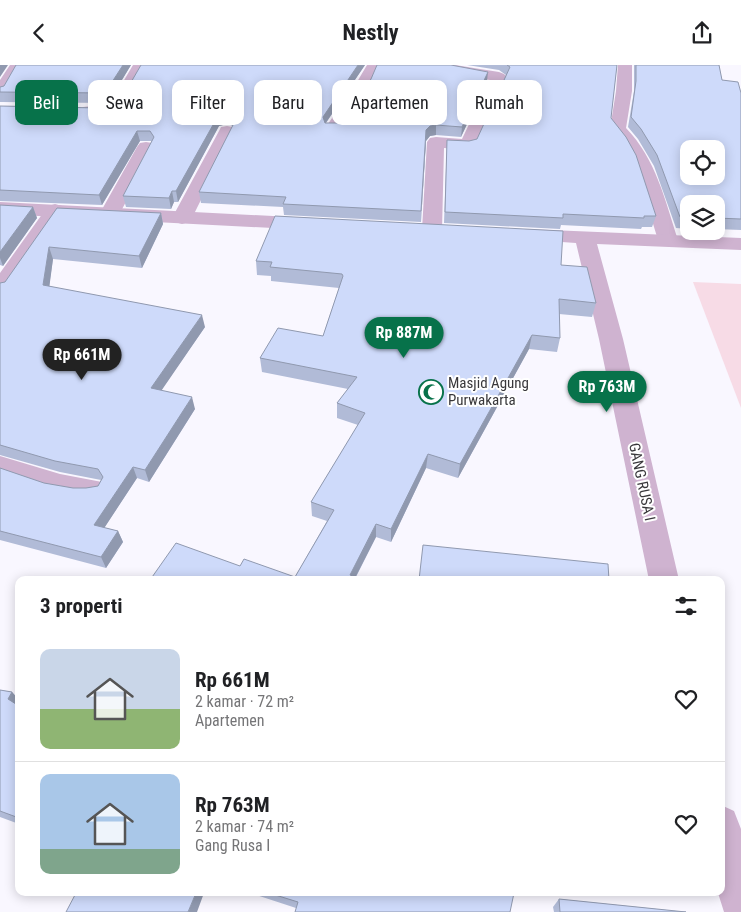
<!DOCTYPE html>
<html lang="id">
<meta charset="utf-8">
<style>
:root{--surface:#fff;--page:#f6f6f6;--text:#202124;--muted:#757577;--line:#e0e0e0;--accent:#07724a}
body{margin:0;font-family:"Roboto Condensed",sans-serif;background:var(--page);color:var(--text);height:100vh;display:flex;flex-direction:column;font-size:19px;white-space:nowrap}
*{box-sizing:border-box;margin:0}
p{font-size:16px;color:var(--muted)}
.icon{flex:none;width:28px;height:28px;fill:none;stroke:currentColor;stroke-width:2;stroke-linecap:round;stroke-linejoin:round}
.map{position:relative;flex:1;overflow:hidden}
.panel{position:absolute;left:15px;top:511px;width:710px;height:320px;display:flex;flex-direction:column;background:var(--surface);border-radius:10px;box-shadow:0 2px 12px #0003}
.panel>*{flex:none}
.guide{position:absolute;left:15px;top:15px;width:711px;height:45px;display:flex;gap:10px}
.controls{position:absolute;left:680px;top:75px;display:grid;gap:10px}
.controls a{display:grid;place-items:center;width:45px;height:45px;border-radius:10px;background:var(--surface);box-shadow:0 2px 12px #0003;font-size:25px}
.price{position:absolute;translate:-50% -42px;padding:0 11px;border-radius:18px;background:var(--accent);color:#fff;font-size:16px;line-height:32px;filter:drop-shadow(0 1px 2px #0008)}
.price::after{content:'';position:absolute;left:50%;top:30px;width:15px;height:11px;margin-left:-8px;background:inherit;clip-path:polygon(0 0,100% 0,50% 100%)}
.price.current{background:#222;color:#fff}
ul{padding:0;list-style:none}
li{display:flex;align-items:center;gap:15px;height:125px;padding:0 25px}
li+li{border-top:1px solid var(--line)}
li span{display:grid;place-items:center;flex:none;width:140px;height:100px;border-radius:10px;color:#555}
li>.icon{margin-inline-start:auto}
span .icon{width:60px;height:60px;fill:#fffc;stroke-width:1}
li b{font-size:21px}
h2{display:flex;justify-content:space-between;align-items:center;height:60px;padding:0 25px;font-size:21px}
.chip{padding:0 18px;border-radius:10px;background:var(--surface);box-shadow:0 2px 12px #0003;font-size:18px;line-height:45px}
.chip.current{background:var(--accent);color:#fff}
header{display:flex;justify-content:space-between;align-items:center;height:65px;padding:0 25px;background:var(--surface);font-size:22px;font-weight:700}
.map>svg:first-child{display:block}
.green{fill:#f7dbe6}
.lines{fill:none;stroke-linecap:round;stroke-linejoin:round}
.minor{fill:#cfb3d0;fill-rule:evenodd}
.tertiary{fill:#cfb3d0;fill-rule:evenodd}
.wall{fill:#b1bbd7}
.shaded-wall{fill:#9099af}
.building{fill:#cedafa;stroke:#9099af;fill-rule:evenodd}
.labels{text-anchor:middle;dominant-baseline:central;stroke-width:4;stroke-linejoin:round;paint-order:stroke}
.poi-label{font-size:15px;fill:#39383b;stroke:#fff;text-anchor:start}
.street-label{font-size:15px;fill:#39383b;stroke:#fff}
</style>
<header><svg class="icon" aria-label="back" viewBox="0 0 24 24"><path d="M15 5l-7 7 7 7"/></svg>Nestly<svg class="icon" aria-label="share" viewBox="0 0 24 24"><path d="M12 15V3M7 8l5-5 5 5M5 13v7h14v-7"/></svg></header>
<div class="map">
<svg width="741" height="847" viewBox="0 0 741 847">
<rect width="100%" height="100%" fill="#f9f7ff"/>
<!-- green -->
<path class="green" d="M693,217L741,219V343Z"/>
<g class="lines">
<!-- minor -->
<path class="minor" d="M10,0H24L6,30L0,32V15Z
M133,0H147L121,46L89,50L83,48L81,45L83,42L110,39Z
M367,0H381L369,23L339,67H327L325,63L354,22Z
M421,0H455L499,7L504,9L507,12L474,84L468,85L444,83L442,165L439,169L432,171L425,169L422,165L427,77L430,73L436,72L462,74L490,15L428,4L423,3Z
M618,0H632V26L626,63C656,94 665,135 678,175L675,179L668,181L661,179L658,175L635,100L625,81L610,64L616,26Z
M227,61L233,62L235,66L192,153L189,157L182,159L175,157L172,153L219,66L221,62Z
M146,77L152,78L155,82L120,148L117,152L110,154L103,152L100,148L137,82L140,78Z
M55,139L62,141L65,145L8,228L0,229V208L48,141Z
M0,391L60,409L102,417L106,424L102,431C74,440 27,419 0,411Z"/>
<!-- tertiary -->
<path class="tertiary" d="M0,137L311,153L318,155L321,159L318,163L311,165L0,149Z
M526,164L741,173V185L597,179L623,274L679,515H649L599,274L576,178L519,174L516,170L519,166Z
M721,740L734,746L741,764V847H724L718,828H721Z"/>
</g>
<!-- wall -->
<path class="wall" d="M16,0H131L108,38L0,37V27Z
M365,0L326,58H340L487,16L461,72L436,70L430,71L426,76L421,157L284,150L283,142L201,138L199,127L233,61L227,59L219,61L178,137H174L171,144L126,142L123,131L152,76H140L102,140L0,136V41L100,43Z
M467,0H617L611,53L656,151L652,162H642L641,164L561,160L560,164L444,158L447,75L469,76L477,74L506,10L499,5Z
M634,0H719L722,15L741,28V165L716,164V139H689V164L676,163L654,101L638,74L628,62L634,26Z
M0,140L33,142L37,153L3,201L0,200Z
M57,143L161,148L163,159L142,203L53,194L49,221L205,262L161,325L195,344L149,417L137,413L104,463L118,466L123,477L106,503L0,475V403L44,418L73,423H86L98,421L101,415L60,407L0,390V218L5,217Z
M256,196L561,200L596,238L592,252L559,249L560,273L557,287L529,284L458,413L426,403L391,477L376,472L356,512L150,515L240,501L295,512L327,456L312,451L311,437L358,360L337,353V338L348,324L262,307L260,293L323,271L339,223L271,216V211L257,210Z
M0,625L12,627L19,635V759L0,752Z
M250,828H514L296,843Z
M559,834L686,847H554L553,842Z"/>
<!-- shaded-wall -->
<path class="shaded-wall" d="M0,0H8L0,12Z
M123,0H131L108,38L105,28Z
M358,0H365L323,62V52Z
M488,7L487,16L461,72L462,62Z
M225,49L227,59L219,61L178,137L176,126L218,51Z
M436,60V70L430,71L426,76L421,157L426,65L430,61Z
M137,66L140,76L102,140L99,130Z
M172,126L174,137L171,144L169,133Z
M33,142L37,153L3,201L0,193V187Z
M161,148L163,159L142,203L139,191Z
M49,182L53,194L48,232L43,220Z
M202,250L205,262L155,335L151,323Z
M532,270L529,284L458,413L460,399Z
M192,332L195,344L149,417L145,405Z
M428,389L426,403L391,477V464Z
M133,402L137,413L99,471L94,460Z
M376,459V472L354,515L350,510Z
M118,466L123,477L106,503L101,492Z
M12,627L19,635V643L8,634Z
M196,828H204L197,847H188Z"/>
<!-- building -->
<path class="building" d="M16,0H123L105,28L0,27V22L4,21Z
M141,0H358L323,52L325,58H340L371,14L377,0H451L488,7L462,62L436,60L430,61L426,65L421,146L283,139L286,132L199,127L235,56L233,51L225,49L218,51L176,126H172L169,133L123,131L154,72L150,66H137L99,130L0,125V41L100,43L119,38Z
M507,0H617L611,53L626,72L636,90L656,151H644V153L563,149V153L445,147L447,75L469,76L477,74L510,2Z
M636,0H719L722,15L738,17L741,28V154L716,153V139H689V152H680L657,90L641,64L631,52L636,16ZM689,84H716V111H689Z
M0,140L33,142L0,187Z
M57,143L161,148L139,191L49,182L43,220L202,250L151,323L192,332L145,405L133,402L94,460L118,466L101,492L0,466V403L44,418L73,423H86L98,421L103,412L98,404L55,396L0,380V218L5,217Z
M275,151L563,166L561,200L587,202L596,238L559,234L560,273L532,270L460,399L428,389L391,464L376,459L350,510L365,515H150L176,478L240,501L244,494L295,512L334,445L311,437L365,348L337,338L357,312L260,293L278,263L323,271L343,211L342,209L270,202L272,197L256,196Z
M423,480L608,499L609,515H419Z
M0,625L12,627L8,634L19,641V753L0,746Z
M76,828H196L188,847H66Z
M269,828H514L510,847H295L298,837Z
M559,834L686,847H560Z"/>
<!-- icons -->
<defs>
<symbol id="mosque-ring" viewBox="-11 -11 22 22"><circle r="9.5" fill="#fff" stroke="#07724a" stroke-width="1.5"/><path d="M3.5-4.9A6 6 0 1 0 3.5 4.9A5 5 0 1 1 3.5-4.9Z" fill="#07724a"/></symbol>
</defs>
<g fill-rule="evenodd">
<use href="#mosque-ring" x="417" y="313" width="28" height="28"/>
</g>
<g class="labels">
<!-- poi labels -->
<g class="poi-label">
<text x="448" y="318">Masjid Agung<tspan x="448" dy="17">Purwakarta</tspan></text>
</g>
<!-- street labels -->
<g class="street-label">
<text transform="translate(642 417) rotate(78)">GANG RUSA I</text>
</g>
</g>
</svg>
<div class="controls">
<a><svg class="icon" aria-label="locate" viewBox="0 0 24 24"><circle cx="12" cy="12" r="6"/><path d="M12 2v4M12 18v4M2 12h4M18 12h4"/></svg></a>
<a><svg class="icon" aria-label="layers" viewBox="0 0 24 24"><path d="M12 4l9 5-9 5-9-5zM3 14l9 5 9-5"/></svg></a>
</div>
<b class="price" style="left:404px;top:294px">Rp 887M</b>
<b class="price current" style="left:82px;top:316px">Rp 661M</b>
<b class="price" style="left:607px;top:348px">Rp 763M</b>
<div class="guide">
<a class="chip current">Beli</a>
<a class="chip">Sewa</a>
<a class="chip">Filter</a>
<a class="chip">Baru</a>
<a class="chip">Apartemen</a>
<a class="chip">Rumah</a>
</div>
<section class="panel">
<h2>3 properti<svg class="icon" aria-label="filters" viewBox="0 0 24 24"><path d="M4 7h16M4 17h16"/><circle cx="9" cy="7" r="2"/><circle cx="15" cy="17" r="2"/></svg></h2>
<ul>
<li><span style="background:linear-gradient(#c9d6e8 60%,#8fb573 0)"><svg class="icon" aria-label="home" viewBox="0 0 24 24"><path d="M3 11l9-7 9 7M6 9v11h12V9"/></svg></span><div><b>Rp 661M</b><p>2 kamar · 72 m²</p><p>Apartemen</p></div><svg class="icon" aria-label="heart" viewBox="0 0 24 24"><path d="M12 20l-8-8c-3-5 5-10 8-4 3-6 11-1 8 4z"/></svg></li>
<li><span style="background:linear-gradient(#a9c7e8 75%,#7fa58c 0)"><svg class="icon" aria-label="home" viewBox="0 0 24 24"><path d="M3 11l9-7 9 7M6 9v11h12V9"/></svg></span><div><b>Rp 763M</b><p>2 kamar · 74 m²</p><p>Gang Rusa I</p></div><svg class="icon" aria-label="heart" viewBox="0 0 24 24"><path d="M12 20l-8-8c-3-5 5-10 8-4 3-6 11-1 8 4z"/></svg></li>
</ul>
</section>
</div>
